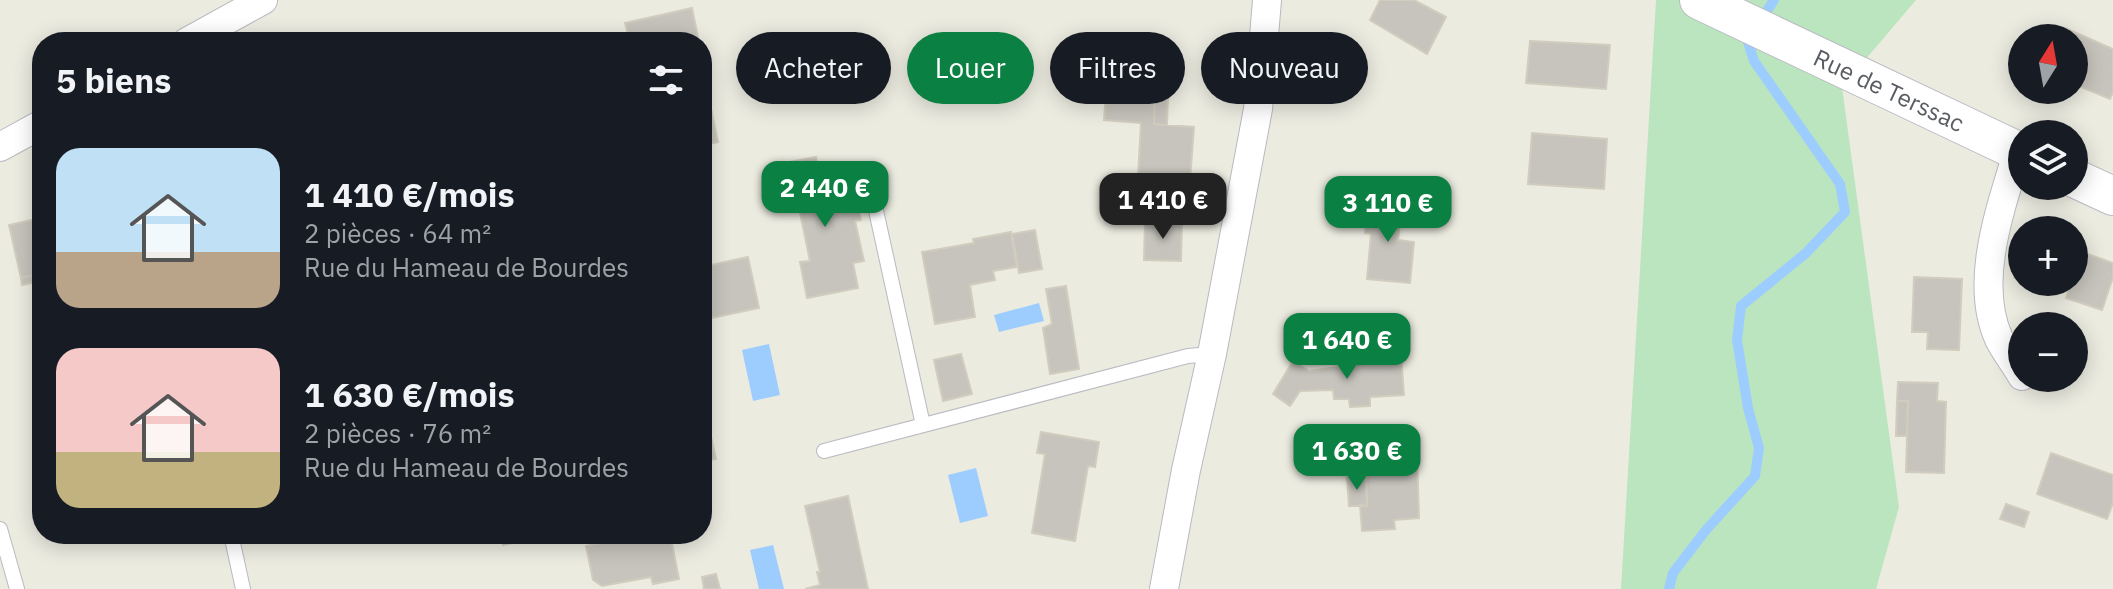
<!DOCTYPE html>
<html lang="fr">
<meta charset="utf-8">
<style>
:root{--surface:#171b24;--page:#20242c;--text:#f1f3f6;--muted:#9ea1a6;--accent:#0b8043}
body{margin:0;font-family:"IBM Plex Sans",sans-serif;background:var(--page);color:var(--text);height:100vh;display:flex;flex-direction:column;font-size:30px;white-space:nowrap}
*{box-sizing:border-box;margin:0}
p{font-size:26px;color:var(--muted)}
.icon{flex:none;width:44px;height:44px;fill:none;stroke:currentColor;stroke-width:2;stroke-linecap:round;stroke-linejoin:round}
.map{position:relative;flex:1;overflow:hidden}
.details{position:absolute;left:32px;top:32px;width:680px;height:512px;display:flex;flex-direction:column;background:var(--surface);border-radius:32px;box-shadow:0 4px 20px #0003}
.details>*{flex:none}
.guide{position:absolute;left:736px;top:32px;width:760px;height:72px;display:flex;gap:16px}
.needle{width:52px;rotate:11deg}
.controls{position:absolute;left:2008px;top:24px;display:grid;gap:16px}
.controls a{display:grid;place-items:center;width:80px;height:80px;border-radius:50%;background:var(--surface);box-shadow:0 4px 20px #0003;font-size:40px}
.price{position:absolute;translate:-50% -68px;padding:0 18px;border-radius:16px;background:var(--accent);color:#fff;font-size:26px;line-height:52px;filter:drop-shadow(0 2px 4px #0008)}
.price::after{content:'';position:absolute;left:50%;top:48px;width:24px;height:18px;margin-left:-12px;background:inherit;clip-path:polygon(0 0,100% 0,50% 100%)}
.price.on{background:#222;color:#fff}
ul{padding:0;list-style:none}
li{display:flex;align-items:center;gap:24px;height:200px;padding:0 24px}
li span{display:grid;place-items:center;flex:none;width:224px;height:160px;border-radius:24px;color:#555}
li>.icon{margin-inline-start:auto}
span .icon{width:96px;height:96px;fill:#fffc;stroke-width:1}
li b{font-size:34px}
h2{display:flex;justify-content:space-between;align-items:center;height:96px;padding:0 24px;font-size:34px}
.pill{padding:0 28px;border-radius:36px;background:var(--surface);box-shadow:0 4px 20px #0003;font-size:28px;line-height:72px}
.pill.on{background:var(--accent);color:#fff}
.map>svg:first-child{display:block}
.green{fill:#bbe5be}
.water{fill:#9dcdff}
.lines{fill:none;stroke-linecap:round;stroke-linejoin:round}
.stream{stroke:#9dcdff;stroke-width:10}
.building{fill:#c7c4bd;stroke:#d1cdbe;stroke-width:2}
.lane-casing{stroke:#b8bac0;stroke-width:16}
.street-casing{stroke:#b8bac0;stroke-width:30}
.secondary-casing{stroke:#b9bcc3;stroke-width:40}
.lane{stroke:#fff;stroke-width:14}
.street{stroke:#fff;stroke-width:28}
.secondary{stroke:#fff;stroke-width:38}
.labels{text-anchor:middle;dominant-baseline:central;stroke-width:7;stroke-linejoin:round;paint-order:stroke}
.street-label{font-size:24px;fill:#595c62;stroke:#fff}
</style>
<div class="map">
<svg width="2113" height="589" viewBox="0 0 2113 589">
<rect width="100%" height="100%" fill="#ecebe0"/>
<!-- green -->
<path class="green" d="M1656,0H1916L1842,87L1899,507L1876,589H1621Z"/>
<!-- water -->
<path class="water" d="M1039,303L1044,321L999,332L994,315Z
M769,344L780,395L753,401L742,350Z
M976,468L988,516L960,523L948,475Z
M773,545L784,589H759L750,550Z"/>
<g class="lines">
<!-- stream -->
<path class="stream" d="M1761,20L1774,0
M1669,589L1673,573L1706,530L1755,476L1759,448L1748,408L1737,340L1741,306L1806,253L1845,212L1840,184L1754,61L1748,42L1753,34"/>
</g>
<!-- building -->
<path class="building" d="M1380,0H1414L1446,17L1427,54L1370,20Z
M692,8L699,42H611L610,38L628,34L625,23Z
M2065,28L2113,49V92L2110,99L2074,84V38H2061Z
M1530,41L1610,45L1606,89L1526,83Z
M1106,92L1155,96L1154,124L1194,127L1190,180L1138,176L1141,123L1104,120Z
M1155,96H1168L1167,125L1154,124Z
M709,99L718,142L702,146V101Z
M1532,133L1607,139L1604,189L1528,184Z
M816,157L820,177L831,175L835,195L855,191L861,220L855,221L864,261L853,263L858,288L807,298L800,262L810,261L798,203L792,204L784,163Z
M1368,201L1402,205L1398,240L1414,242L1410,283L1367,279L1371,234L1365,233Z
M36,219L39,229L42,228V273L21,278L9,225Z
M1145,221L1182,223L1181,261L1144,260Z
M1035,230L1042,269L1019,273L1012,234Z
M1011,232L1017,267L993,271L995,280L970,285L975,317L935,324L922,252L974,243L973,239Z
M2074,249L2113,263V277L2102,310L2066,298L2068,292L2039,282H2074Z
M748,257L759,308L702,320V267Z
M42,273V281L22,285L21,278Z
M1914,277L1962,279L1959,350L1927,349L1928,332H1912Z
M1066,286L1079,369L1050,374L1043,328L1052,324L1046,289Z
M961,354L972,394L943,401L934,360Z
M1401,355L1404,395L1370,397V406L1350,407L1349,399H1334L1333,390L1300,391L1290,406L1273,394L1293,361L1309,371L1367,363V357Z
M1898,382L1938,383L1937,401L1946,402L1944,473L1906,472L1908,401H1897Z
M702,398L716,459L702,462Z
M1897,401H1908L1907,436H1896Z
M1041,432L1099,442L1095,467L1088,466L1075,541L1032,533L1045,454L1037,453Z
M1417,453L1419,518L1394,520L1395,529L1362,531L1360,505L1367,506L1366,456Z
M2051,453L2113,475V503L2107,519L2037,494Z
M1366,477L1367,506H1349L1347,478Z
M848,496L868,589H805L820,585L817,572H820L805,506Z
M2006,504L2029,512L2024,527L2000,519Z
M501,534H534L535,538L503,545Z
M644,534H670L679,579L653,584L651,577L602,586L593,580L586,546Z
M716,574L720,589H704L702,577Z"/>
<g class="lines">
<defs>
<path id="lane" d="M868,174L923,425
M824,451L1188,356L1212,354
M0,529L17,589
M231,534L243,589"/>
<path id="street" d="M187,42L263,0
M0,147L42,124
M2018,151C2001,207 1973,282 1999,339C2005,351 2015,364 2022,376
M1164,589L1186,470L1212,354L1258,109L1267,0"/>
<path id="secondary" d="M1699,0L2022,153
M2074,178L2113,196"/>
</defs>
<!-- lane casing -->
<use href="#lane" class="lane-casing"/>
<!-- street casing -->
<use href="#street" class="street-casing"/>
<!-- secondary casing -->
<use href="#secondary" class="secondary-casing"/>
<!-- lane -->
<use href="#lane" class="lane"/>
<!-- street -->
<use href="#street" class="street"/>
<!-- secondary -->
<use href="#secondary" class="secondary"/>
</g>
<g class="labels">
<!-- street labels -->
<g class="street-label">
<text transform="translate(1889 90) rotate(25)">Rue de Terssac</text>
</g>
</g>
</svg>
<div class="controls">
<a><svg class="needle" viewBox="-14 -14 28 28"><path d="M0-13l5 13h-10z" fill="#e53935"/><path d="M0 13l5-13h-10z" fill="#9ea1a6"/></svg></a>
<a><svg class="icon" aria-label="layers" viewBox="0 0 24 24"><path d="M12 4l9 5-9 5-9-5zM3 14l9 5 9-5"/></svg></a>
<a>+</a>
<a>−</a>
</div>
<b class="price" style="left:825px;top:229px">2 440 €</b>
<b class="price on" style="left:1163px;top:241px">1 410 €</b>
<b class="price" style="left:1388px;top:244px">3 110 €</b>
<b class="price" style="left:1347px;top:381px">1 640 €</b>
<b class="price" style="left:1357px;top:492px">1 630 €</b>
<div class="guide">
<a class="pill">Acheter</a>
<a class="pill on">Louer</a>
<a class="pill">Filtres</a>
<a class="pill">Nouveau</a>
</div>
<section class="details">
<h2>5 biens<svg class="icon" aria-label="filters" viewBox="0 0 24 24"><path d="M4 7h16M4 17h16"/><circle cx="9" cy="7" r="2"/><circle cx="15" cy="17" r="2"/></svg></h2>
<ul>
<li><span style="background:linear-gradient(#bfe0f5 65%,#b9a48a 0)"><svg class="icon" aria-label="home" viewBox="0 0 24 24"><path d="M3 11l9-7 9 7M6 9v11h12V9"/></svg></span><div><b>1 410 €/mois</b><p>2 pièces · 64 m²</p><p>Rue du Hameau de Bourdes</p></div></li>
<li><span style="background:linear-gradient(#f6c9c9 65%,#c2b280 0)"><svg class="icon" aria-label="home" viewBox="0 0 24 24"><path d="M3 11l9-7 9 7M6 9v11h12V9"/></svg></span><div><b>1 630 €/mois</b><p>2 pièces · 76 m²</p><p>Rue du Hameau de Bourdes</p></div></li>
</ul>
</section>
</div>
